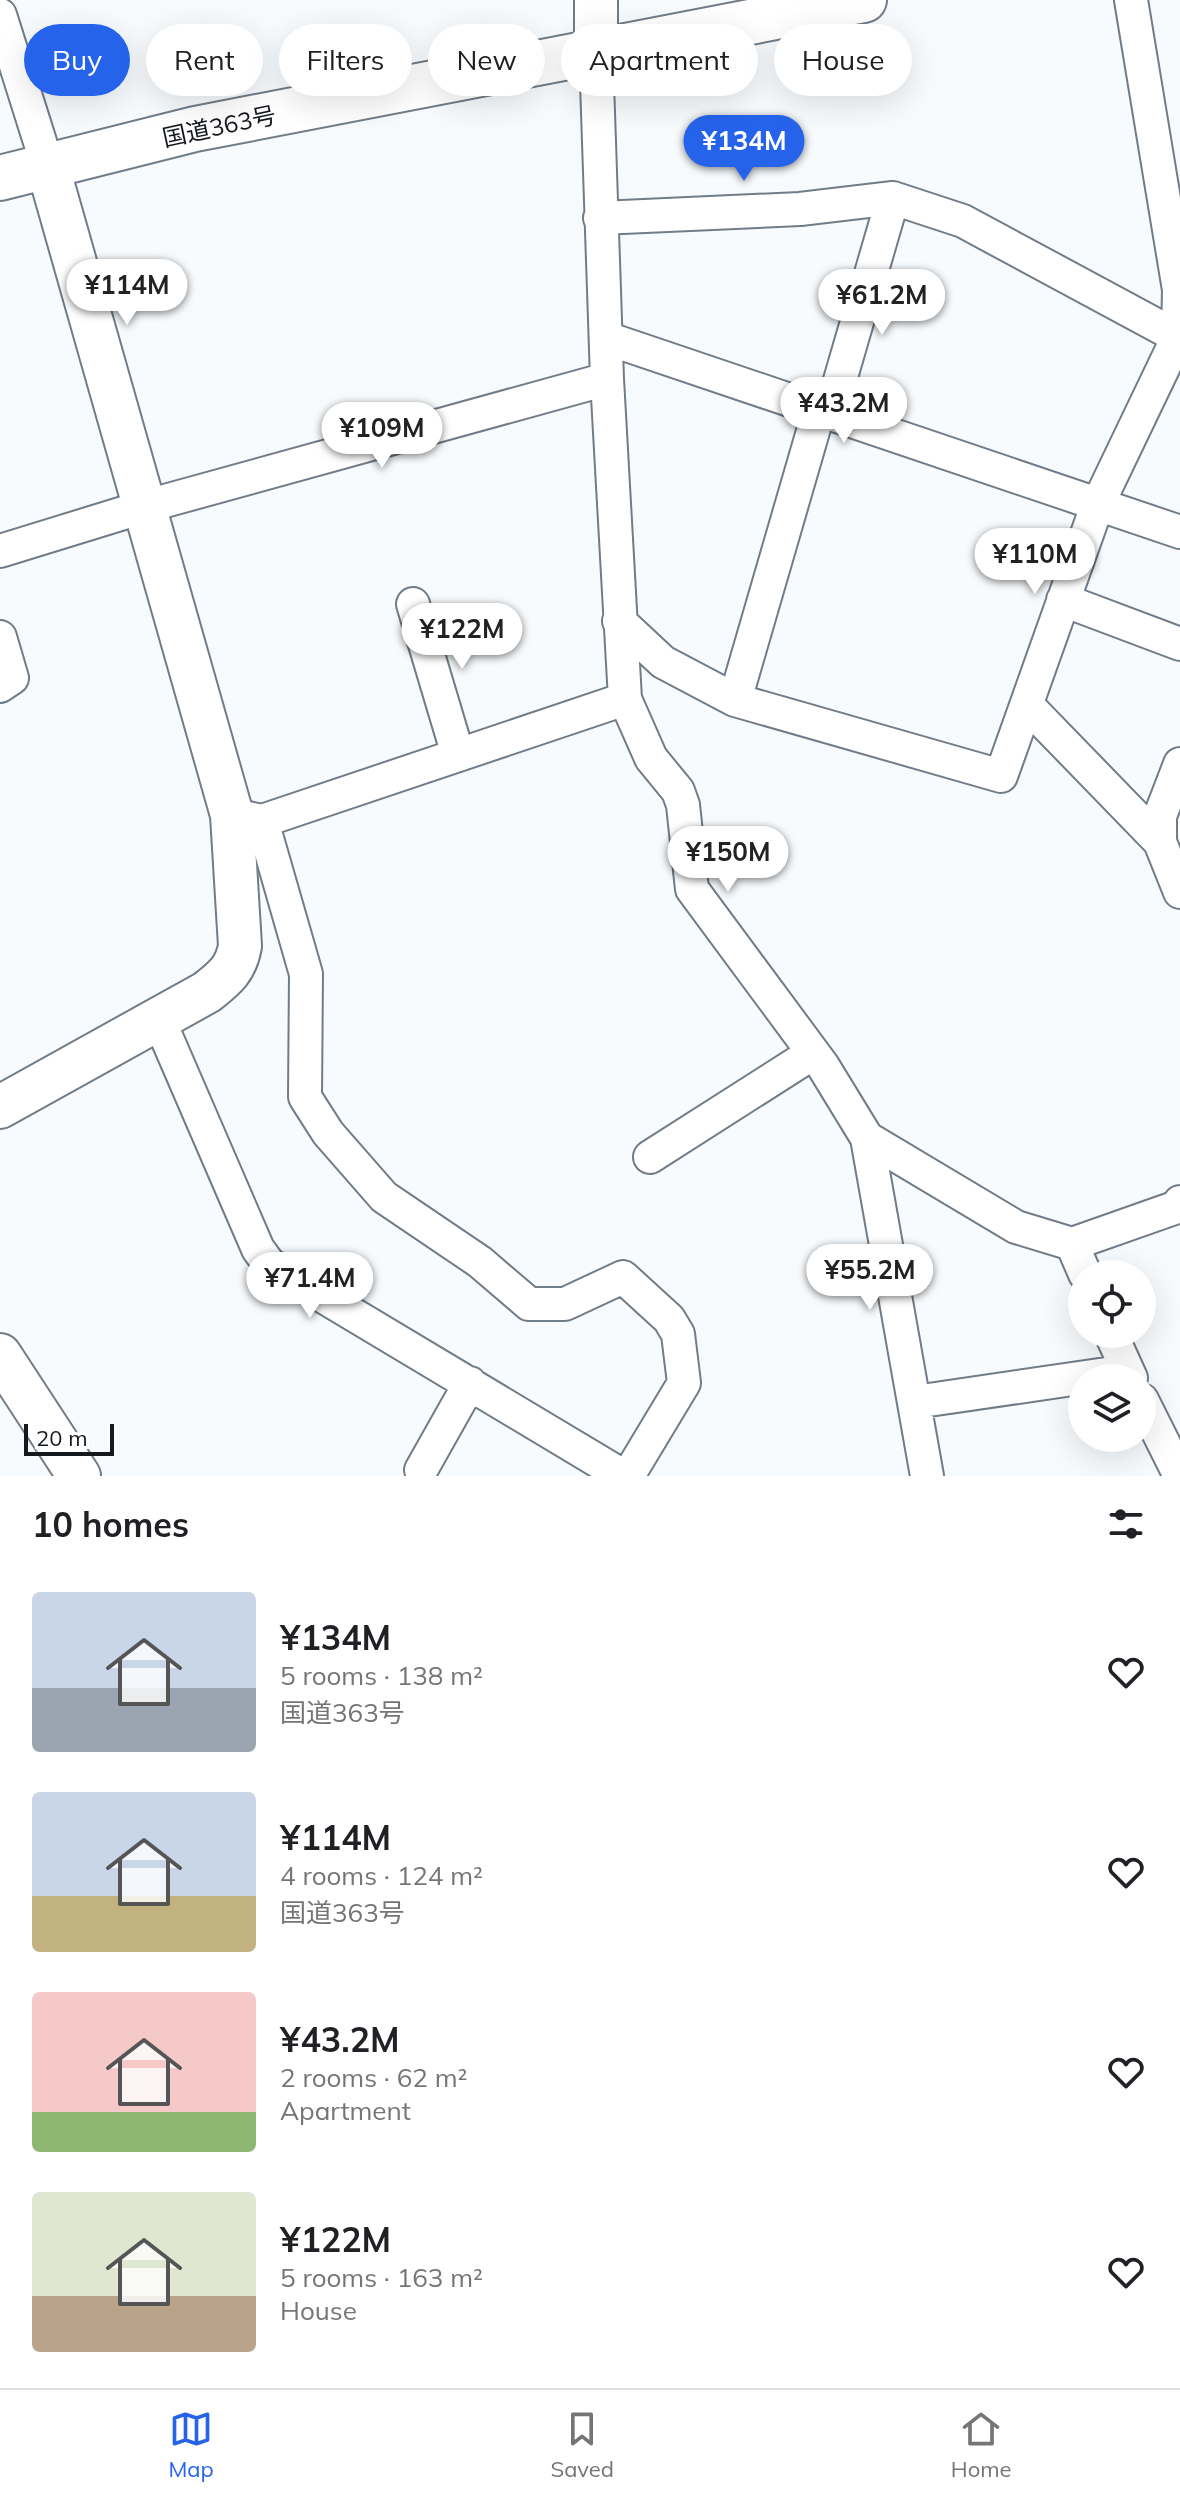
<!DOCTYPE html>
<meta charset="utf-8">
<style>
:root{--surface:#fff;--page:#f6f6f6;--text:#202124;--muted:#757577;--line:#e0e0e0;--accent:#2563eb}
body{margin:0;font-family:Mulish,"Noto Sans JP",sans-serif;background:var(--page);color:var(--text);height:100vh;display:flex;flex-direction:column;font-size:30px;white-space:nowrap}
*{box-sizing:border-box;margin:0}
p{font-size:26px;color:var(--muted)}
.icon{flex:none;width:44px;height:44px;fill:none;stroke:currentColor;stroke-width:2;stroke-linecap:round;stroke-linejoin:round}
.map{position:relative;height:1476px;overflow:hidden}
.sheet{display:flex;flex-direction:column;background:var(--surface);flex:1}
.sheet>*{flex:none}
.top-card{position:absolute;left:24px;top:24px;width:1132px;height:72px;display:flex;gap:16px}
.buttons{position:absolute;left:1068px;top:1260px;display:grid;gap:16px}
.buttons a{display:grid;place-items:center;width:88px;height:88px;border-radius:50%;background:var(--surface);box-shadow:0 8px 32px #0002;font-size:40px}
.scale{position:absolute;left:24px;bottom:20px;width:90px;box-sizing:border-box;padding-left:8px;border:4px solid #15191e;border-top:0;font-size:22px;line-height:28px;white-space:nowrap;color:#15191e;-webkit-text-stroke:6px #fff;paint-order:stroke}
.price{position:absolute;translate:-50% -68px;padding:0 18px;border-radius:28px;background:#fff;color:#222;font-size:26px;line-height:52px;filter:drop-shadow(0 2px 4px #0008)}
.price::after{content:'';position:absolute;left:50%;top:48px;width:24px;height:18px;margin-left:-12px;background:inherit;clip-path:polygon(0 0,100% 0,50% 100%)}
.price.on{background:var(--accent);color:#fff}
ul{padding:0;list-style:none}
li{display:flex;align-items:center;gap:24px;height:200px;padding:0 32px}
li span{display:grid;place-items:center;flex:none;width:224px;height:160px;border-radius:8px;color:#555}
li>.icon{margin-inline-start:auto}
span .icon{width:96px;height:96px;fill:#fffc;stroke-width:1}
li b{font-size:34px}
h2{display:flex;justify-content:space-between;align-items:center;height:96px;padding:0 32px;font-size:34px}
.chip{padding:0 28px;border-radius:36px;background:var(--surface);box-shadow:0 8px 32px #0002;font-size:28px;line-height:72px}
.chip.on{background:var(--accent);color:#fff}
.tabs{display:flex;justify-content:space-around;align-items:center;height:112px;border-top:2px solid var(--line);background:var(--surface);font-size:22px;color:var(--muted)}
.tabs a{display:grid;justify-items:center;gap:4px}
.tabs .on{color:var(--accent)}
.map>svg:first-child{display:block}
.lines{fill:none;stroke-linecap:round;stroke-linejoin:round}
.minor-casing{stroke:#707c88;stroke-width:36}
.tertiary-casing{stroke:#707c88;stroke-width:46}
.trunk-casing{stroke:#707c88;stroke-width:48}
.minor{stroke:#fff;stroke-width:32}
.tertiary{stroke:#fff;stroke-width:42}
.trunk{stroke:#fff;stroke-width:44}
.labels{text-anchor:middle;dominant-baseline:central;stroke-width:6;stroke-linejoin:round;paint-order:stroke}
.street-label{font-size:24px;fill:#15191e;stroke:#fff}
</style>
<div class="map">
<svg width="1180" height="1476" viewBox="0 0 1180 1476">
<rect width="100%" height="100%" fill="#f8fbfd"/>
<g class="lines">
<defs>
<path id="minor" d="M0,15L47,164
M596,53L607,379L625,699L651,758L678,791L683,805L692,889L823,1066L867,1138L1016,1227L1072,1244L1177,1207L1180,1202
M600,218L800,209L893,198
M606,338L1180,532
M0,551L143,507L607,379
M1063,600L1180,644
M413,604L458,755
M619,621L663,662L735,700L1001,776L1097,506L1178,337L1179,290L1131,0
M0,637L12,678L0,686
M735,700L816,421L834,401L893,198L963,221L1180,338
M1027,705L1160,842L1180,892
M243,817L262,821L625,699
M262,821L306,974L305,1097L328,1133L384,1197L480,1262L529,1304H565L623,1277L669,1319L678,1334L684,1383L628,1476
M1160,842V816L1180,764
M159,1020L258,1249L269,1264L623,1476
M867,1138L927,1476
M650,1157L813,1053
M1072,1244L1085,1274
M1111,1334L1131,1378
M1142,1400L1180,1476
M915,1402L1127,1371
M421,1470L470,1383"/>
<path id="tertiary" d="M596,0V53
M0,1107L207,992C225,978 236,969 240,946L232,815L47,164
M0,1355L79,1476"/>
<path id="trunk" d="M0,178L195,129L864,0"/>
</defs>
<!-- minor casing -->
<use href="#minor" class="minor-casing"/>
<!-- tertiary casing -->
<use href="#tertiary" class="tertiary-casing"/>
<!-- trunk casing -->
<use href="#trunk" class="trunk-casing"/>
<!-- minor -->
<use href="#minor" class="minor"/>
<!-- tertiary -->
<use href="#tertiary" class="tertiary"/>
<!-- trunk -->
<use href="#trunk" class="trunk"/>
</g>
<g class="labels">
<!-- street labels -->
<g class="street-label">
<text transform="translate(219 126) rotate(-12)">国道363号</text>
</g>
</g>
</svg>
<div class="buttons">
<a><svg class="icon" aria-label="locate" viewBox="0 0 24 24"><circle cx="12" cy="12" r="6"/><path d="M12 2v4M12 18v4M2 12h4M18 12h4"/></svg></a>
<a><svg class="icon" aria-label="layers" viewBox="0 0 24 24"><path d="M12 4l9 5-9 5-9-5zM3 14l9 5 9-5"/></svg></a>
</div>
<div class="scale">20 m</div>
<b class="price on" style="left:744px;top:183px">¥134M</b>
<b class="price" style="left:127px;top:327px">¥114M</b>
<b class="price" style="left:882px;top:337px">¥61.2M</b>
<b class="price" style="left:844px;top:445px">¥43.2M</b>
<b class="price" style="left:382px;top:470px">¥109M</b>
<b class="price" style="left:1035px;top:596px">¥110M</b>
<b class="price" style="left:462px;top:671px">¥122M</b>
<b class="price" style="left:728px;top:894px">¥150M</b>
<b class="price" style="left:870px;top:1312px">¥55.2M</b>
<b class="price" style="left:310px;top:1320px">¥71.4M</b>
<div class="top-card">
<a class="chip on">Buy</a>
<a class="chip">Rent</a>
<a class="chip">Filters</a>
<a class="chip">New</a>
<a class="chip">Apartment</a>
<a class="chip">House</a>
</div>
</div>
<section class="sheet">
<h2>10 homes<svg class="icon" aria-label="filters" viewBox="0 0 24 24"><path d="M4 7h16M4 17h16"/><circle cx="9" cy="7" r="2"/><circle cx="15" cy="17" r="2"/></svg></h2>
<ul>
<li><span style="background:linear-gradient(#c9d6e8 60%,#9aa5b1 0)"><svg class="icon" aria-label="home" viewBox="0 0 24 24"><path d="M3 11l9-7 9 7M6 9v11h12V9"/></svg></span><div><b>¥134M</b><p>5 rooms · 138 m²</p><p>国道363号</p></div><svg class="icon" aria-label="heart" viewBox="0 0 24 24"><path d="M12 20l-8-8c-3-5 5-10 8-4 3-6 11-1 8 4z"/></svg></li>
<li><span style="background:linear-gradient(#c9d6e8 65%,#c2b280 0)"><svg class="icon" aria-label="home" viewBox="0 0 24 24"><path d="M3 11l9-7 9 7M6 9v11h12V9"/></svg></span><div><b>¥114M</b><p>4 rooms · 124 m²</p><p>国道363号</p></div><svg class="icon" aria-label="heart" viewBox="0 0 24 24"><path d="M12 20l-8-8c-3-5 5-10 8-4 3-6 11-1 8 4z"/></svg></li>
<li><span style="background:linear-gradient(#f6c9c9 75%,#8fb573 0)"><svg class="icon" aria-label="home" viewBox="0 0 24 24"><path d="M3 11l9-7 9 7M6 9v11h12V9"/></svg></span><div><b>¥43.2M</b><p>2 rooms · 62 m²</p><p>Apartment</p></div><svg class="icon" aria-label="heart" viewBox="0 0 24 24"><path d="M12 20l-8-8c-3-5 5-10 8-4 3-6 11-1 8 4z"/></svg></li>
<li><span style="background:linear-gradient(#dfe7d0 65%,#b9a48a 0)"><svg class="icon" aria-label="home" viewBox="0 0 24 24"><path d="M3 11l9-7 9 7M6 9v11h12V9"/></svg></span><div><b>¥122M</b><p>5 rooms · 163 m²</p><p>House</p></div><svg class="icon" aria-label="heart" viewBox="0 0 24 24"><path d="M12 20l-8-8c-3-5 5-10 8-4 3-6 11-1 8 4z"/></svg></li>
</ul>
</section>
<nav class="tabs">
<a class="on"><svg class="icon" aria-label="map" viewBox="0 0 24 24"><path d="M3 6l6-2 6 2 6-2v14l-6 2-6-2-6 2zM9 4v14M15 6v14"/></svg>Map</a>
<a><svg class="icon" aria-label="saved" viewBox="0 0 24 24"><path d="M7 4h10v16l-5-4-5 4z"/></svg>Saved</a>
<a><svg class="icon" aria-label="home" viewBox="0 0 24 24"><path d="M3 11l9-7 9 7M6 9v11h12V9"/></svg>Home</a>
</nav>
